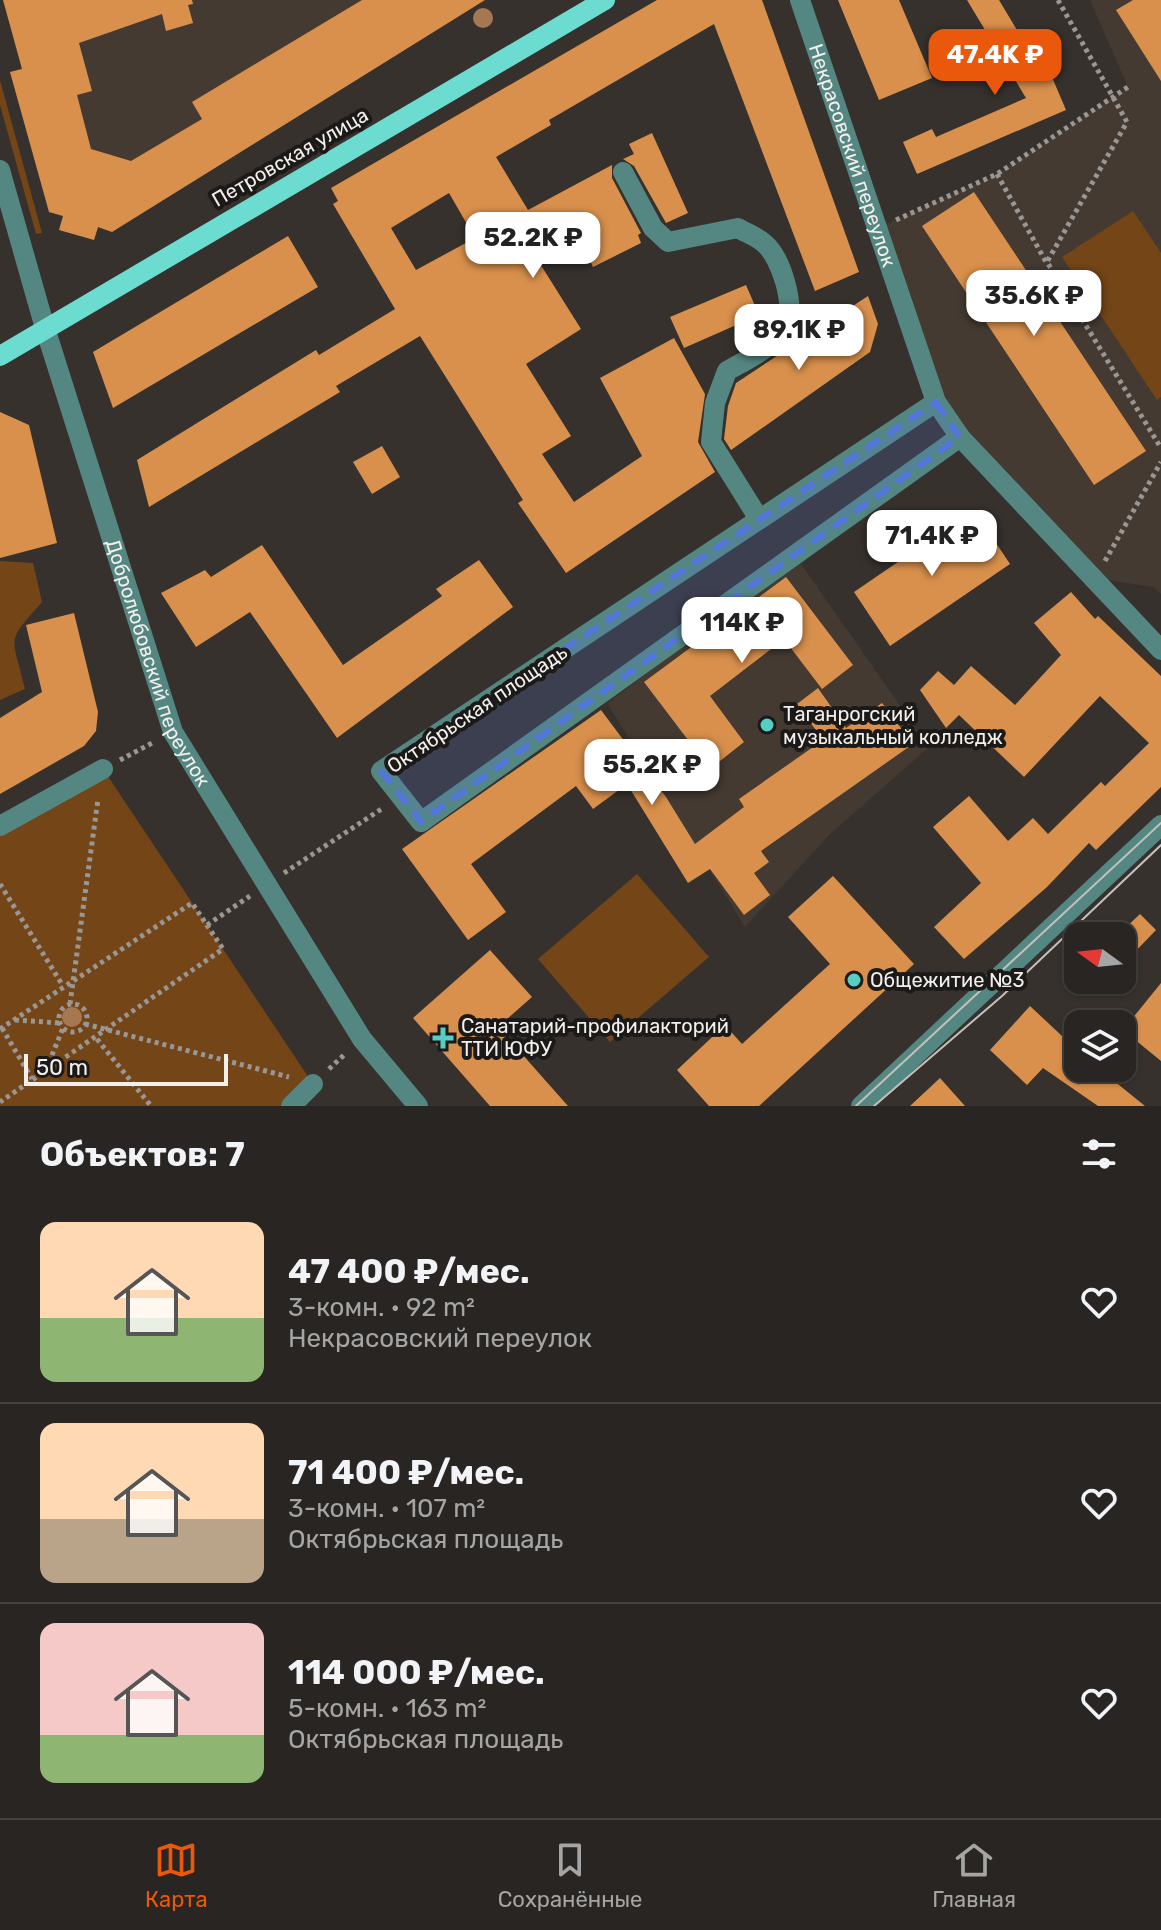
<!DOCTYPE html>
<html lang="ru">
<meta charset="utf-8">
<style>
:root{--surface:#282522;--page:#302d2a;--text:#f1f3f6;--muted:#a5a5a5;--line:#444240;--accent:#ea580c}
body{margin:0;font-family:Rubik,sans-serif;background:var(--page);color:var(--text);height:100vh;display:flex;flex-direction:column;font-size:30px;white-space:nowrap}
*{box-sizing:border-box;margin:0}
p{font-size:26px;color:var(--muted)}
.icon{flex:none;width:44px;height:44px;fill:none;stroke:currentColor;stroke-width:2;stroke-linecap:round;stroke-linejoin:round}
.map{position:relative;height:1106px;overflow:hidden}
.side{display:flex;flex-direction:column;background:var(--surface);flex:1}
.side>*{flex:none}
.needle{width:52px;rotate:285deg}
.controls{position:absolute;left:1064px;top:922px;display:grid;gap:16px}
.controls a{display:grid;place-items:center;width:72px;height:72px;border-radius:16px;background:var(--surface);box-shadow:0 2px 6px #0004,0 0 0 2px var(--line);font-size:40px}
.scale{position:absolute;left:24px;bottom:20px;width:204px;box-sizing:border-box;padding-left:8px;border:4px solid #f2efec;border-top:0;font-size:22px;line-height:28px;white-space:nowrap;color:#f2efec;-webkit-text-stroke:6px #1c1a18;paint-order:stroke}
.price{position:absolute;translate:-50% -68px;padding:0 18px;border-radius:16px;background:#fff;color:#222;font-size:26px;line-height:52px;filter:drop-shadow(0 2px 4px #0008)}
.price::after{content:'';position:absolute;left:50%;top:48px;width:24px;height:18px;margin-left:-12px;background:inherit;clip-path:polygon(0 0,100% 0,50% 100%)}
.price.active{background:var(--accent);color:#fff}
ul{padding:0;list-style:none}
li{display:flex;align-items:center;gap:24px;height:200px;padding:0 40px}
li+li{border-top:2px solid var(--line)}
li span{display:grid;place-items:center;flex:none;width:224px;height:160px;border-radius:16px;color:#555}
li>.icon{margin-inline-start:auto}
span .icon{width:96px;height:96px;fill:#fffc;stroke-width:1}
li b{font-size:34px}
h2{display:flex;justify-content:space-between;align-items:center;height:96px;padding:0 40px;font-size:34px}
.menu{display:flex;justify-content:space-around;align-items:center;height:112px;border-top:2px solid var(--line);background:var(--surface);font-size:22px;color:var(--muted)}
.menu a{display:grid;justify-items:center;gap:4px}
.menu .active{color:var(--accent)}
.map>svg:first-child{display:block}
.built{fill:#443a32}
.green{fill:#734517}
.building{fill:#d9904c;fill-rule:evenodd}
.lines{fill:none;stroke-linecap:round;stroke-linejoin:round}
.path{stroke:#9a9693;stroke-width:5;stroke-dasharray:4 4;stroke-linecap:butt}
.minor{stroke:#558782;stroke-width:20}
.major{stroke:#6cdcd1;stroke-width:20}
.tram{stroke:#c3c0bd;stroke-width:2}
.tree{fill:#a57852}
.marked{fill:#5276dd;fill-opacity:0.2;stroke:#5276dd;stroke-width:6;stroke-dasharray:16 10;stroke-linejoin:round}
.poi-dot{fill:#56cec3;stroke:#1c1a18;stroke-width:3}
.labels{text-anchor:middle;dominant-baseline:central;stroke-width:8;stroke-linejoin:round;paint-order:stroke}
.street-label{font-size:20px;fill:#f2efec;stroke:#1c1a18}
.poi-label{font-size:20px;fill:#f2efec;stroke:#1c1a18;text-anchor:start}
</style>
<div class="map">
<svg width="1161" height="1106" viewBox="0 0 1161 1106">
<rect width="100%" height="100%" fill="#36312d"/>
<!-- built -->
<path class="built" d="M3,0H435L112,232L99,228L94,240L59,230L63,216L49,212L10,72L22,68Z
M1090,0H1161V594L1154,587L1093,578L960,437L877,228L997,174L1128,87Z
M799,561L929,747L829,835L745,927L607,703Z"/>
<!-- green -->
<path class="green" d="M0,80L42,233L36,234L0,105Z
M1133,211L1161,253V397L1157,400L1062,257Z
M0,561L33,563L42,602C5,644 12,634 25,689L0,700Z
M103,769L313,1084L291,1106H0V828Z
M637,874L709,957L610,1042L538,959Z"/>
<!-- building -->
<path class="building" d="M3,0H192L193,4L188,5L193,23L166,31L162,14L79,43L92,91L77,95L91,149L131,161L202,119L192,102L362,0H485L112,232L98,227L94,240L59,230L63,216L49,212L10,72L22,69Z
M657,0H762L859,272L815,291L714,24L549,120L551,125L496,157L528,210L612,165V178L641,233L638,235L641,243L593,267L570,220L527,243L581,329L526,364L571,436L542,454L574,502L642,456L600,378L674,338L705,394L698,442L715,472L566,573L518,503L523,500L420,336L336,386L340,392L149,507L137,460L316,350L319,355L395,309L333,204L338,201L331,188ZM449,193L475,238L416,270L391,228Z
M838,0H899L932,78L879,100Z
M967,0H999L1035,60L1043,56L1066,110L917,174L903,142L932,129L936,137L1026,98Z
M1133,0H1161V81L1116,10Z
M652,133L688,213L666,223L634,166L623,159L634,154L629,144Z
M974,192L1146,451L1094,485L922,226Z
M288,236L318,287L113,408L93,352Z
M746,285L759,315L684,348L670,317Z
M868,296L878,324L870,352L731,450L724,439L728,406L736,383Z
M0,412L29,425L57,543L0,558Z
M382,446L400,477L372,494L353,462Z
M974,510L1010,564L890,646L854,592Z
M262,545L343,665L442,596L436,589L479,560L513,607L337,738L250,612L196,647L161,593L205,570L211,577Z
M786,577L853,665L822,689L784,639L710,696L744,742L710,769L644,682Z
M1071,592L1095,619L1098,616L1161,676V787L1096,850L1089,843L1047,887L964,959L934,927L981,883L933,827L969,796L1008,841L1033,818L1048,834L1101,782L1105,786L1149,743L1100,696L1024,777L959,715L946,728L920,690L938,671L954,685L971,666L1015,705L1061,655L1034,623Z
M74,613L98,712L96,731L84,746L0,794V718L42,692L26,625Z
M818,688L846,728L882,703L913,744L761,851L769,862L754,873L770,895L744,915L710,869L688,883L627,784L593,809L576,786L471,864L506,912L468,940L402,849L601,710L666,797L695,844L744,807L739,799L823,740L797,704Z
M833,876L914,964L759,1106H709L677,1070L725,1025L742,1044L830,964L788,917Z
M1140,914L1156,930L1131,956L1122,947V936H1117Z
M490,950L532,997L498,1027L568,1106H490L413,1018Z
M1161,983V1061L1123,1030Z
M1030,1006L1078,1051V1085L1092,1068H1098L1145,1106H1098L1043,1068L1027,1085L990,1050Z
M940,1078L965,1106H910Z"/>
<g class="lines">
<!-- path -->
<path class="path" d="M1058,0L1127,122L1047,262L1161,448
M997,174L1046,262
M896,220L997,174L1128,87
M1105,561L1161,462
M120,760L154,742
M284,873L383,808
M0,884L63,986
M207,925L250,896
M59 1018a14 14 0 1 1 28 0a14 14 0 1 1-28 0Z
M70,1004L98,799
M15,1020L60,1023
M85,1024L289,1077
M2,1028L32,1079
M0,1029L192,903L223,949L0,1102
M97,1039L151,1106
M329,1069L345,1054
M46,1070L63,1028"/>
<!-- minor -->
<g class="minor">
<path id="s1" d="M800,0L936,402L960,437L1161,650"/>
<path id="s2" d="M0,170L45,328L173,732L362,1039L418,1106"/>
<path d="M623,172L653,228L668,242L738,228C746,233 758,237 765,244C781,258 796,306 786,325C775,347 748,359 727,371L715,403L711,442L759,519"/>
<path d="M936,402L381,771L421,822L960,437"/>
<path d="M0,826L103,769"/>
<path d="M291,1106L313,1084"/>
<path d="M861,1106L1161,825"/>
</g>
<!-- major -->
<path class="major" d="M0,356L605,0"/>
<!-- tram -->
<path class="tram" d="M856,1106L1161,823
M874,1106L1002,996L1161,845"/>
</g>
<!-- trees -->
<g class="tree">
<circle cx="483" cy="18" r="10"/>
<circle cx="72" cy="1017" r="10"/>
</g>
<!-- marked area -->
<path class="marked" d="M936,402L960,437L421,822L381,771Z"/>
<!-- markers -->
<g class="poi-dot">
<circle cx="767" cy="725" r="8"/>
<circle cx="854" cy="980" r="8"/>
<path d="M439 1026h8v8h8v8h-8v8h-8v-8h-8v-8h8z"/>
</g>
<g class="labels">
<!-- street labels -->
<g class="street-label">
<text stroke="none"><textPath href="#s1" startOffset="164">Некрасовский переулок</textPath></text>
<text transform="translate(290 157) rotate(-30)">Петровская улица</text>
<text stroke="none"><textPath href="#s2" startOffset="518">Добролюбовский переулок</textPath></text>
<text transform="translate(477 709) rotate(-34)">Октябрьская площадь</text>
</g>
<!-- poi labels -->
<g class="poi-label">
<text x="783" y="714">Таганрогский<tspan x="783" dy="23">музыкальный колледж</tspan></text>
<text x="870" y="980">Общежитие №3</text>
<text x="461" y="1026">Санатарий-профилакторий<tspan x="461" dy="23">ТТИ ЮФУ</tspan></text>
</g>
</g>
</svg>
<div class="controls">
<a><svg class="needle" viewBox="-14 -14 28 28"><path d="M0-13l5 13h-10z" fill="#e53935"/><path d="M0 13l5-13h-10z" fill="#a5a5a5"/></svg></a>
<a><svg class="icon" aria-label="layers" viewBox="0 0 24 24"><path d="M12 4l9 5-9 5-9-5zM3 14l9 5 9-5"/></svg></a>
</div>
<div class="scale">50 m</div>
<b class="price active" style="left:995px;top:97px">47.4K ₽</b>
<b class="price" style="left:533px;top:280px">52.2K ₽</b>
<b class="price" style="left:1034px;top:338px">35.6K ₽</b>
<b class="price" style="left:799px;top:372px">89.1K ₽</b>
<b class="price" style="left:932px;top:578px">71.4K ₽</b>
<b class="price" style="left:742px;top:665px">114K ₽</b>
<b class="price" style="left:652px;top:807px">55.2K ₽</b>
</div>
<section class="side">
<h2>Объектов: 7<svg class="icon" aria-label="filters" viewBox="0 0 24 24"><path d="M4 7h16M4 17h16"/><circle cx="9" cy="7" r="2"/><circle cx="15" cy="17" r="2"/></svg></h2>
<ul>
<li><span style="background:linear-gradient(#ffd9b3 60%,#8fb573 0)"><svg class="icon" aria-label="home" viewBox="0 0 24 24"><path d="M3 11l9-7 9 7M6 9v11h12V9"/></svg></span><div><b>47 400 ₽/мес.</b><p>3-комн. · 92 m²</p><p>Некрасовский переулок</p></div><svg class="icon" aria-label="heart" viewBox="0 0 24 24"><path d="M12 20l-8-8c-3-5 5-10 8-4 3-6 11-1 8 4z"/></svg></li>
<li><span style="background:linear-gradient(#ffd9b3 60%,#b9a48a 0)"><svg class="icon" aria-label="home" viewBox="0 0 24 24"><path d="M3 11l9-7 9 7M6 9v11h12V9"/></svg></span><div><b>71 400 ₽/мес.</b><p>3-комн. · 107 m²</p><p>Октябрьская площадь</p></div><svg class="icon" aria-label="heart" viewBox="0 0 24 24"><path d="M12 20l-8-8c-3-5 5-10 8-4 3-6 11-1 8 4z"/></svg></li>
<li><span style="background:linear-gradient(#f6c9c9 70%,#8fb573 0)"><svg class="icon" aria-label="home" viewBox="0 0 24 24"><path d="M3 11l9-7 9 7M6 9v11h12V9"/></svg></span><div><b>114 000 ₽/мес.</b><p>5-комн. · 163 m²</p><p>Октябрьская площадь</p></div><svg class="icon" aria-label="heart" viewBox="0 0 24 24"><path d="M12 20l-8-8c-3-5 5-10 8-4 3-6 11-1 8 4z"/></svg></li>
</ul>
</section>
<nav class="menu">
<a class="active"><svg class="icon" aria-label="map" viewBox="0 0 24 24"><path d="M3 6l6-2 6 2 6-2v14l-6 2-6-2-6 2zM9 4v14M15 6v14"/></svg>Карта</a>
<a><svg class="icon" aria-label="saved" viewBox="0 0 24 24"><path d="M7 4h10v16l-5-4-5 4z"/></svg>Сохранённые</a>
<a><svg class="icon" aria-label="home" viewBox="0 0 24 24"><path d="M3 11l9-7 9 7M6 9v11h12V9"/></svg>Главная</a>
</nav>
